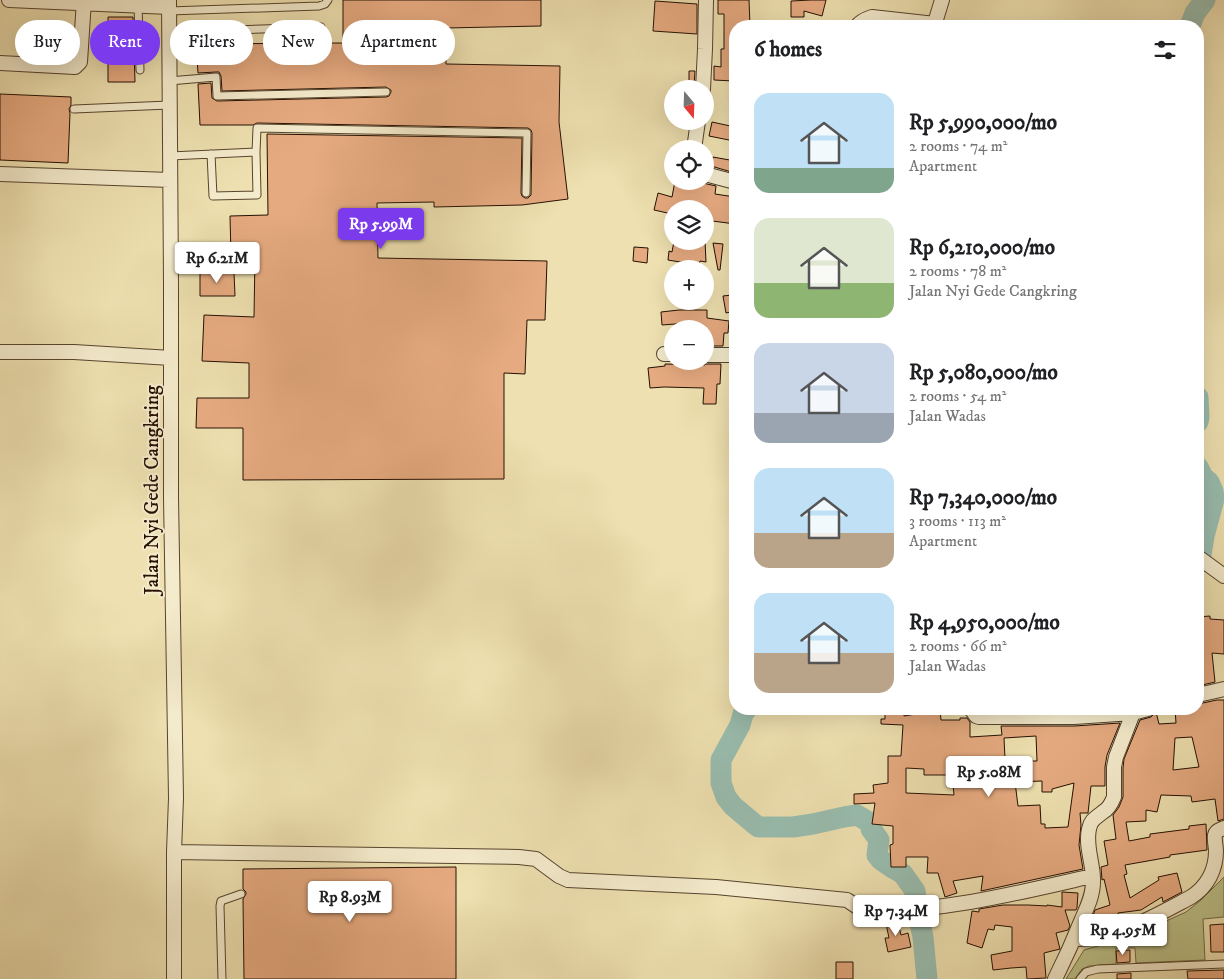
<!DOCTYPE html>
<meta charset="utf-8">
<style>
:root{--surface:#fff;--page:#f2f2f2;--text:#202124;--muted:#757577;--accent:#7c3aed}
body{margin:0;font-family:"IM FELL DW Pica",serif;background:var(--page);color:var(--text);height:100vh;display:flex;flex-direction:column;font-size:19px;white-space:nowrap}
*{box-sizing:border-box;margin:0}
p{font-size:16px;color:var(--muted)}
.icon{flex:none;width:28px;height:28px;fill:none;stroke:currentColor;stroke-width:2;stroke-linecap:round;stroke-linejoin:round}
.map{position:relative;flex:1;overflow:hidden}
.side{position:absolute;left:729px;top:20px;width:475px;height:695px;display:flex;flex-direction:column;background:var(--surface);border-radius:20px;box-shadow:0 5px 20px #0002}
.side>*{flex:none}
.guide{position:absolute;left:15px;top:20px;width:475px;height:45px;display:flex;gap:10px}
.needle{width:32px;rotate:161deg}
.controls{position:absolute;left:664px;top:80px;display:grid;gap:10px}
.controls a{display:grid;place-items:center;width:50px;height:50px;border-radius:50%;background:var(--surface);box-shadow:0 5px 20px #0002;font-size:25px}
.price{position:absolute;translate:-50% -42px;padding:0 11px;border-radius:5px;background:#fff;color:#222;font-size:16px;line-height:32px;filter:drop-shadow(0 1px 2px #0008)}
.price::after{content:'';position:absolute;left:50%;top:30px;width:15px;height:11px;margin-left:-8px;background:inherit;clip-path:polygon(0 0,100% 0,50% 100%)}
.price.active{background:var(--accent);color:#fff}
ul{padding:0;list-style:none}
li{display:flex;align-items:center;gap:15px;height:125px;padding:0 25px}
li span{display:grid;place-items:center;flex:none;width:140px;height:100px;border-radius:15px;color:#555}
li>.icon{margin-inline-start:auto}
span .icon{width:60px;height:60px;fill:#fffc;stroke-width:1}
li b{font-size:21px}
h2{display:flex;justify-content:space-between;align-items:center;height:60px;padding:0 25px;font-size:21px}
.tag{padding:0 18px;border-radius:22px;background:var(--surface);box-shadow:0 5px 20px #0002;font-size:18px;line-height:45px}
.tag.active{background:var(--accent);color:#fff}
.map>svg:first-child{display:block}
.green{fill:#bcc188;stroke:#706845}
.lines{fill:none;stroke-linecap:round;stroke-linejoin:round}
.river{stroke:#99bdaf;stroke-width:21}
.building{fill:#e6aa80;stroke:#251002;fill-rule:evenodd}
.service-casing{stroke:#57442e;stroke-width:9}
.minor-casing{stroke:#57442e;stroke-width:16}
.service{stroke:#f4ebcc;stroke-width:7}
.minor{stroke:#f4ebcc;stroke-width:14}
.labels{text-anchor:middle;dominant-baseline:central;stroke-width:4;stroke-linejoin:round;paint-order:stroke}
.street-label{font-size:20px;fill:#251002;stroke:#f4ebcc}
</style>
<div class="map">
<svg width="1224" height="979" viewBox="0 0 1224 979">
<rect width="100%" height="100%" fill="#eee0b0"/>
<filter id="stains"><feTurbulence type="fractalNoise" baseFrequency=".004" numOctaves="4"/><feColorMatrix values="0 0 0 0 .2 0 0 0 0 .09 0 0 0 0 .02 0 0 0 .5 -.17"/></filter>
<radialGradient id="worn" r=".72"><stop offset=".6" stop-color="#630" stop-opacity="0"/><stop offset="1" stop-color="#630" stop-opacity=".3"/></radialGradient>
<!-- green -->
<path class="green" d="M1224,877V917L1203,919L1205,960L1136,963L1135,948H1116V964L1089,966L1082,969L1075,979H1066L1084,950L1133,936L1186,912L1201,900Z"/>
<g class="lines">
<!-- river -->
<path class="river" d="M1190,26L1195,13L1205,0
M1198,397L1199,417L1198,422
M1198,467L1203,477L1209,482L1213,491L1214,499L1204,536L1201,555L1198,564
M747,709L743,714L740,725L721,760V783L726,797L733,806L758,827H793L813,824L844,817L857,815L872,824L871,829L879,840L877,855L881,860L891,867L903,874L915,891L918,914L923,937L927,979"/>
</g>
<!-- building -->
<path class="building" d="M343,0H541V26L446,28V64L560,66L559,122L568,199L522,205L434,207V202L377,203L378,258L547,261L545,320H527L525,374L504,373V479L243,480V428H196L197,398H249V363L202,361L204,315L254,317L255,256H231L230,216L268,215L267,134L522,138L521,193L522,196L525,198H528L531,195L532,133L531,130L528,128L257,123L253,125H200L198,84L211,83L212,98L217,101L386,97L389,96L391,92V90L386,87L222,91L221,76L219,72H216L198,73L196,44L343,43Z
M718,0H749L750,26H735L734,81L714,80V66L721,67V49H724V14H718Z
M811,0H826L822,16L804,11V17H791V1Z
M655,1L697,4V34L653,31Z
M108,17H133L135,82H108Z
M689,71H695L694,85H689Z
M0,94L71,97V105L69,109L70,113L68,163L0,160Z
M712,122L735,127L734,141L709,136Z
M713,157L735,161V173L711,166Z
M675,181H697L707,184L716,186L715,194L735,197V224L705,220V209H672V214L654,210L658,193L672,197Z
M674,241H705L706,262L700,261L698,269H685L686,263L668,260L669,251L672,252Z
M713,243L723,244L720,270H718Z
M634,247L648,248L647,263L633,261Z
M200,271L234,273L235,296H200Z
M732,295L735,311L726,313L723,296Z
M679,310H707V318L729,321L728,333H724L723,346H705V329H688V323L662,325L661,312Z
M665,364L705,365V364H721L720,384H717L716,404H703L704,388L664,387L650,388L648,368L665,366Z
M1210,616V619L1224,620V654L1212,653L1215,682L1198,686V617Z
M1217,700H1224V819L1218,821L1215,799L1192,802L1191,796L1161,795L1157,812L1146,810V821L1126,822L1129,841L1150,837V834L1189,829V826L1206,824L1207,850L1170,855V857L1125,865L1127,874L1124,875L1130,898L1159,880L1158,877L1177,873L1182,892L1163,902L1162,897L1141,910L1118,913V920H1101L1103,925L1091,929L1090,924L1095,910L1110,905L1104,879L1102,880L1101,867L1108,865L1104,841L1116,839L1113,815L1119,807L1123,797V768L1124,759L1140,720L1151,717L1156,712L1159,724L1176,723L1175,709H1198V704ZM1192,737L1199,767L1173,770L1175,738Z
M885,709H904V716L940,710L941,720H960V718H967L970,722V737L1002,735L1001,726H1074L1120,723L1107,755L1105,767V786H1091L1088,813H1080L1081,825L1079,845L1083,869L981,891L983,876L953,881L957,893L945,897L938,873H927L928,857H906V867H891L890,845L893,844V826L872,824L875,803L854,804V794L874,793L873,785L888,783V756H901L903,725L881,724V719H885ZM1036,736L1037,761H1019L1018,757L1005,759L1004,738ZM906,768L924,769V775H952L954,795L906,793ZM1042,781V792H1052V789L1074,783L1068,827L1045,828V824H1041L1040,805L1018,806L1015,782Z
M456,867V979H244L243,899L246,894V892L243,889V869Z
M1062,892L1078,893L1077,908L1076,910H1065L1070,926L1068,930L1056,933L1060,949L1044,953L1046,978L1027,979L1026,967L1011,968L993,970L991,955L1012,951V927L995,925L994,930L988,929L982,948L967,943L972,911L979,912V909L1003,905H1028L1047,906V905L1062,907Z
M885,919H897L901,935L908,933L911,947L888,952L885,938H889Z
M1224,924V952H1211L1210,925Z
M1130,950V962L1117,963L1116,951Z
M836,962H853V979H836Z
M1224,970V979H1188L1187,971Z
M1131,973V979H1117V974Z"/>
<g class="lines">
<defs>
<path id="service" d="M138,5L140,70
M169,11L319,6L325,4L328,0
M169,34L209,33L232,30L321,27
M169,81L216,77L217,96L386,92
M74,109L169,105
M256,152L257,128L527,133L526,193
M170,156L256,152L257,195L213,196L211,154
M171,263H186L245,269
M222,979L220,906L221,901L241,894
M1080,979L1086,972L1098,969L1224,964"/>
<path id="minor" d="M9,0L169,7
M169,0L171,282V497L176,798L174,852V979
M857,26C861,21 866,19 872,17L935,24
M934,26L942,0
M0,63L75,67L80,62L84,0
M703,89L705,49L706,0
M694,149L698,121
M0,174L170,180
M705,174L735,182
M0,352H74L171,358
M664,354H672
M705,355H735
M1198,557L1224,576
M1198,695L1224,689
M971,709L976,716L979,717H1074L1133,713
M174,852L519,857L536,859L559,876L568,880L716,887L847,900L859,908L866,911C943,912 1018,893 1092,876
M1075,939C1113,941 1157,915 1191,897C1207,887 1216,870 1216,851C1216,846 1214,840 1215,835C1216,830 1220,830 1224,828
M1055,979C1065,959 1074,939 1082,919C1087,908 1093,895 1093,882C1094,865 1085,847 1089,829C1091,819 1096,818 1103,812C1109,809 1112,802 1114,797V767L1116,757L1133,713L1148,709"/>
</defs>
<!-- service casing -->
<use href="#service" class="service-casing"/>
<!-- minor casing -->
<use href="#minor" class="minor-casing"/>
<!-- service -->
<use href="#service" class="service"/>
<!-- minor -->
<use href="#minor" class="minor"/>
</g>
<g class="labels">
<!-- street labels -->
<g class="street-label">
<text transform="translate(152 490) rotate(-90)">Jalan Nyi Gede Cangkring</text>
</g>
</g>
<rect width="100%" height="100%" filter="url(#stains)"/>
<rect width="100%" height="100%" fill="url(#worn)"/>
</svg>
<div class="controls">
<a><svg class="needle" viewBox="-14 -14 28 28"><path d="M0-13l5 13h-10z" fill="#e53935"/><path d="M0 13l5-13h-10z" fill="#757577"/></svg></a>
<a><svg class="icon" aria-label="locate" viewBox="0 0 24 24"><circle cx="12" cy="12" r="6"/><path d="M12 2v4M12 18v4M2 12h4M18 12h4"/></svg></a>
<a><svg class="icon" aria-label="layers" viewBox="0 0 24 24"><path d="M12 4l9 5-9 5-9-5zM3 14l9 5 9-5"/></svg></a>
<a>+</a>
<a>−</a>
</div>
<b class="price active" style="left:381px;top:250px">Rp 5.99M</b>
<b class="price" style="left:217px;top:284px">Rp 6.21M</b>
<b class="price" style="left:989px;top:798px">Rp 5.08M</b>
<b class="price" style="left:350px;top:923px">Rp 8.93M</b>
<b class="price" style="left:896px;top:937px">Rp 7.34M</b>
<b class="price" style="left:1123px;top:956px">Rp 4.95M</b>
<div class="guide">
<a class="tag">Buy</a>
<a class="tag active">Rent</a>
<a class="tag">Filters</a>
<a class="tag">New</a>
<a class="tag">Apartment</a>
</div>
<section class="side">
<h2>6 homes<svg class="icon" aria-label="filters" viewBox="0 0 24 24"><path d="M4 7h16M4 17h16"/><circle cx="9" cy="7" r="2"/><circle cx="15" cy="17" r="2"/></svg></h2>
<ul>
<li><span style="background:linear-gradient(#bfe0f5 75%,#7fa58c 0)"><svg class="icon" aria-label="home" viewBox="0 0 24 24"><path d="M3 11l9-7 9 7M6 9v11h12V9"/></svg></span><div><b>Rp 5,990,000/mo</b><p>2 rooms · 74 m²</p><p>Apartment</p></div></li>
<li><span style="background:linear-gradient(#dfe7d0 65%,#8fb573 0)"><svg class="icon" aria-label="home" viewBox="0 0 24 24"><path d="M3 11l9-7 9 7M6 9v11h12V9"/></svg></span><div><b>Rp 6,210,000/mo</b><p>2 rooms · 78 m²</p><p>Jalan Nyi Gede Cangkring</p></div></li>
<li><span style="background:linear-gradient(#c9d6e8 70%,#9aa5b1 0)"><svg class="icon" aria-label="home" viewBox="0 0 24 24"><path d="M3 11l9-7 9 7M6 9v11h12V9"/></svg></span><div><b>Rp 5,080,000/mo</b><p>2 rooms · 54 m²</p><p>Jalan Wadas</p></div></li>
<li><span style="background:linear-gradient(#bfe0f5 65%,#b9a48a 0)"><svg class="icon" aria-label="home" viewBox="0 0 24 24"><path d="M3 11l9-7 9 7M6 9v11h12V9"/></svg></span><div><b>Rp 7,340,000/mo</b><p>3 rooms · 113 m²</p><p>Apartment</p></div></li>
<li><span style="background:linear-gradient(#bfe0f5 60%,#b9a48a 0)"><svg class="icon" aria-label="home" viewBox="0 0 24 24"><path d="M3 11l9-7 9 7M6 9v11h12V9"/></svg></span><div><b>Rp 4,950,000/mo</b><p>2 rooms · 66 m²</p><p>Jalan Wadas</p></div></li>
</ul>
</section>
</div>
